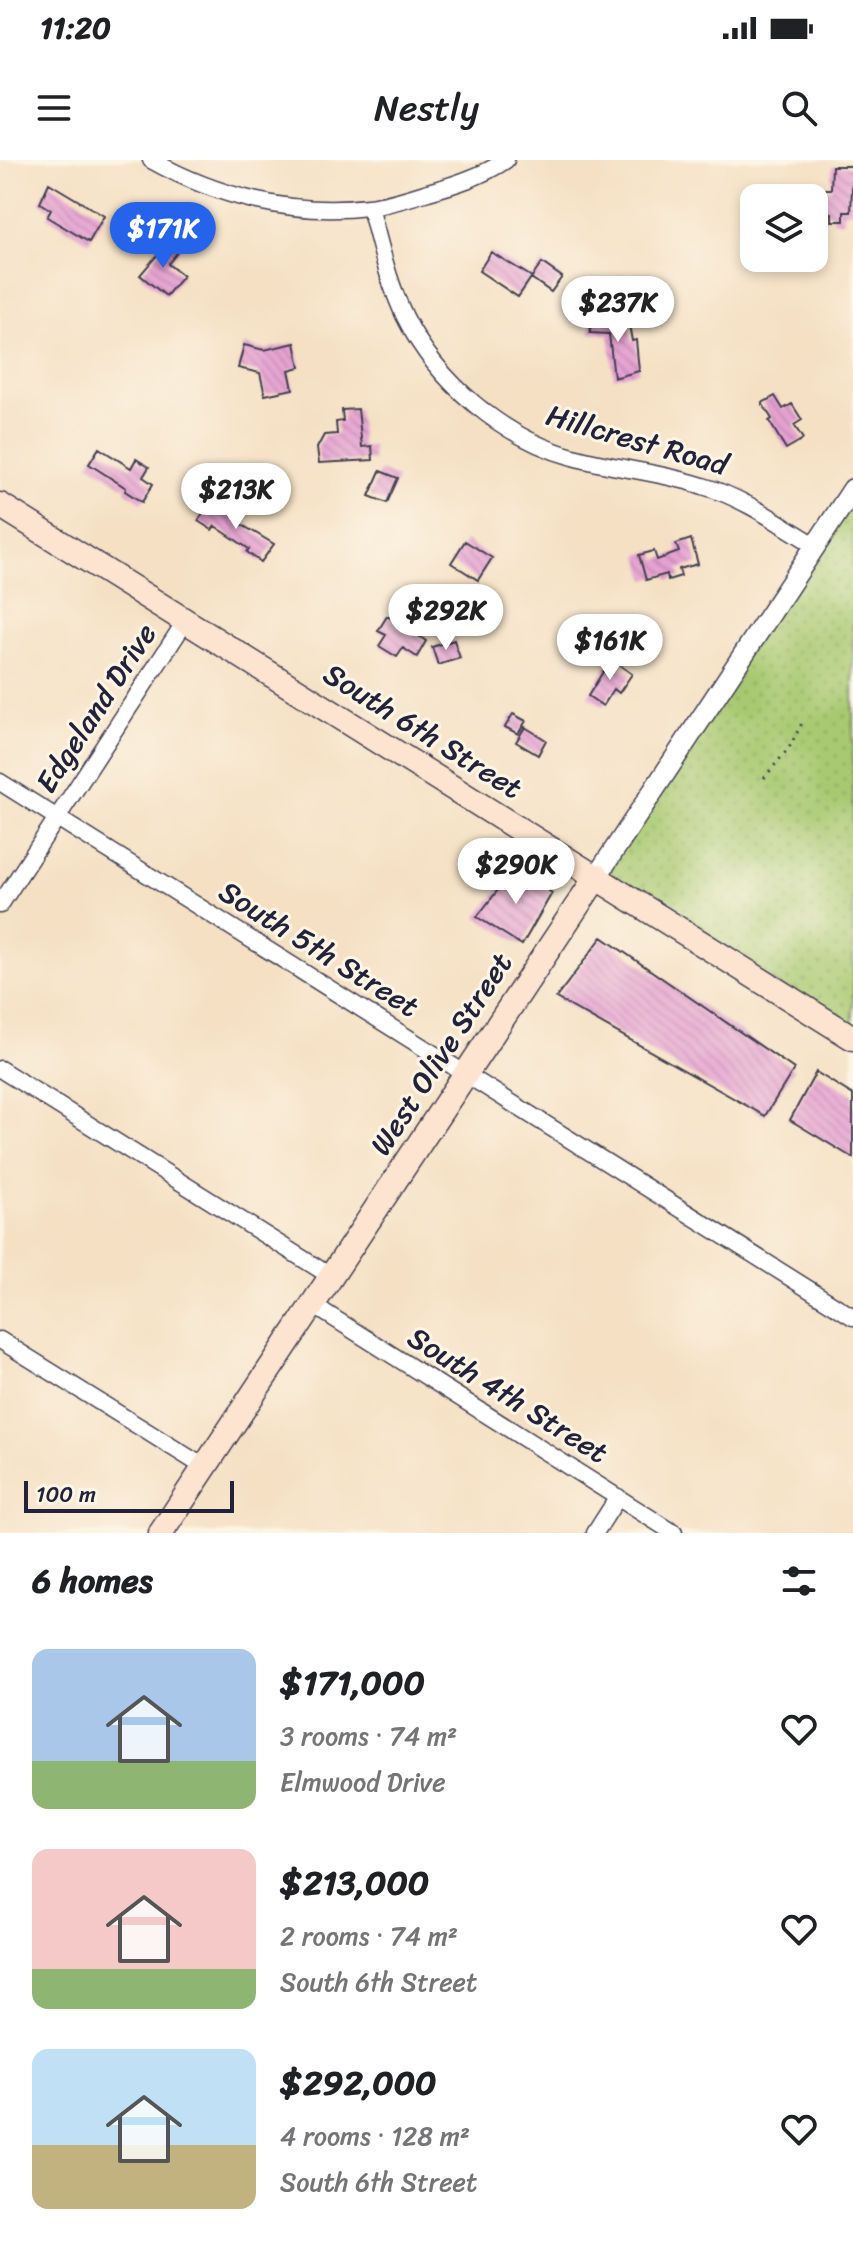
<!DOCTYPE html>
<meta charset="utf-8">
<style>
:root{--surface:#fff;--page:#f2f2f2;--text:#202124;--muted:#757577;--accent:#2563eb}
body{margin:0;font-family:Sriracha,sans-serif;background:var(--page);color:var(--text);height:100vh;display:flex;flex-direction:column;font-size:30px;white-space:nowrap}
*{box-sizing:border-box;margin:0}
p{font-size:26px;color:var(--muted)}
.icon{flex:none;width:44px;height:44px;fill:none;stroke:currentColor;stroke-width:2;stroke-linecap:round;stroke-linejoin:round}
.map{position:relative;height:1373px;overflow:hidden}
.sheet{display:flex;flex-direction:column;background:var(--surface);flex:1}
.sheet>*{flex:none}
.tools{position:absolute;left:740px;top:24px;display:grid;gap:16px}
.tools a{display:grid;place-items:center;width:88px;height:88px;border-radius:16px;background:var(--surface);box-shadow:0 4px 12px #0003;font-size:40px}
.scale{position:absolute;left:24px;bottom:20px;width:210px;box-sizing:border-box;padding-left:8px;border:4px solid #22223b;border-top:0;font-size:22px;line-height:28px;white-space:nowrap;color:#22223b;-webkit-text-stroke:6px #fcf5e5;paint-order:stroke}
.price{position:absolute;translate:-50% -68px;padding:0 18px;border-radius:28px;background:#fff;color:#222;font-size:26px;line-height:52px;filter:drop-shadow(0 2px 4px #0008)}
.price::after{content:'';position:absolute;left:50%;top:48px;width:24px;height:18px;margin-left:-12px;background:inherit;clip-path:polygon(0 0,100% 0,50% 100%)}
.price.selected{background:var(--accent);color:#fff}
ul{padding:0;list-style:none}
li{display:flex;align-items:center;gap:24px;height:200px;padding:0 32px}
li span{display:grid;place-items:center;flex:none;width:224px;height:160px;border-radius:16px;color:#555}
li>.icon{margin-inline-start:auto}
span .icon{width:96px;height:96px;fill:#fffc;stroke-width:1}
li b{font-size:34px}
h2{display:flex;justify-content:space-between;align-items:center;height:96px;padding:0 32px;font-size:34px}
.status{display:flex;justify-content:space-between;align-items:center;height:56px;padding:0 40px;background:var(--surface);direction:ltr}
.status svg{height:22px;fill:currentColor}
header{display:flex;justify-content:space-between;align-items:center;height:104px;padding:0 32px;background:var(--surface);font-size:36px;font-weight:600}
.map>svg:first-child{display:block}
.grass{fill:url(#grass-dots);stroke:#657656;stroke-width:2}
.building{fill:url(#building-back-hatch)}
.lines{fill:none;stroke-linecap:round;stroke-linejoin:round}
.minor-casing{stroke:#423e50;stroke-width:19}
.tertiary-casing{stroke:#423e50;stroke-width:23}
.secondary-casing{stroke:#423e50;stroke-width:27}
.path{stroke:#423e50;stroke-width:3;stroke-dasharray:2 6;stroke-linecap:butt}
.minor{stroke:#fff;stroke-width:16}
.tertiary{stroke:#fff;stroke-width:20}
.secondary{stroke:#fde4d0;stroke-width:24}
.labels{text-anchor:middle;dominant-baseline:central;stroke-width:6;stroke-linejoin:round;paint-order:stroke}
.street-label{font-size:30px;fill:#22223b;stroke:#fcf5e5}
</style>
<div class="status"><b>11:20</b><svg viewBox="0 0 49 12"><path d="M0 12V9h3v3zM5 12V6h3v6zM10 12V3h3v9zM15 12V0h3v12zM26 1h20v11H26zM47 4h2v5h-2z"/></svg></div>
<header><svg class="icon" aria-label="menu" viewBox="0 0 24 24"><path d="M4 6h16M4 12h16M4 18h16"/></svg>Nestly<svg class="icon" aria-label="search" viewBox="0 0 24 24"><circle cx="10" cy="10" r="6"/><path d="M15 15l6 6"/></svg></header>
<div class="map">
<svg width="853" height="1373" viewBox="0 0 853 1373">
<defs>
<pattern id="grass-dots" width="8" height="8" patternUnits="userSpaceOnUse" patternTransform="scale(2)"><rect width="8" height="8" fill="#a8c971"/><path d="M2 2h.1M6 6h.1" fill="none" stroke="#90ac63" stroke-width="1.8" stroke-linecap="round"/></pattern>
<pattern id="building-back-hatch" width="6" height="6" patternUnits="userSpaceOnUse" patternTransform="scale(2)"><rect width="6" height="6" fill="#e5a1d1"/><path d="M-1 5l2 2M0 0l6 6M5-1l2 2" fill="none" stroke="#c48ab4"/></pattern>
</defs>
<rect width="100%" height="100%" fill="#fcf5e5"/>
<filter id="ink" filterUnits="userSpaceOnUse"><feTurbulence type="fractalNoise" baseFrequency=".0125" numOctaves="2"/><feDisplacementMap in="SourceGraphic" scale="16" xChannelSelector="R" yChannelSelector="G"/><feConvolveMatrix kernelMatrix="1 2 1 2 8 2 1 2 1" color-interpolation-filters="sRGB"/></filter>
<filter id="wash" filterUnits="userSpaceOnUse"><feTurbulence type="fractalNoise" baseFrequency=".006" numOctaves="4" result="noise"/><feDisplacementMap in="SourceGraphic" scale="32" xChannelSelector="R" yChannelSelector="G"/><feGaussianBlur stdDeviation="1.8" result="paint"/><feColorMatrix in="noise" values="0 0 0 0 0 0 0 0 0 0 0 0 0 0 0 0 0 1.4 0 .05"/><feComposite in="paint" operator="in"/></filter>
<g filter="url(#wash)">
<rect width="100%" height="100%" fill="#f5e0c4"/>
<!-- grass -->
<path class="grass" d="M853,329V870L597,716Z"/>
<g id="blocks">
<!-- building -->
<path class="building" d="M832,6H853L851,52H844V61H832V53H824V29H831Z
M49,23L104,56L89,82L47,57L51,50L40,43Z
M169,81L180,89L168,104L183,116L166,136L140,115Z
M491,92L532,117L542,103L562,117L551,132L531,118L518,137L479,111Z
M591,156L628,159L632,181L636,180L639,211L614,218L609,174L590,173Z
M295,183L300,207L289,210L293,229L265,235L260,213L238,208L244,185L264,190Z
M775,236L783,249L792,244L802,260L794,265L803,279L786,289L769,261L772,259L762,243Z
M358,249L362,287L372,286L373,300L319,303L317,288L324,275L337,274L336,262L343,261L342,250Z
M99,288L131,308L136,299L149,307L143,317L153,324L142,342L125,331L126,328L89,304Z
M380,311L398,318L387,343L369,336Z
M211,341L240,360L239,363L274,384L261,402L247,392L249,389L215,366L212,370L198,361Z
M691,379L698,404L679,409L681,416L668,420L667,414L646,420L639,395L654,391L657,400L679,392L676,384Z
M465,381L492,398L478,420L451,403Z
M387,456L402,465L407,458L421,467L416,474L426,481L417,497L403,488L397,497L379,486L386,475L378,471Z
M454,480L460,498L438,505L432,487Z
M611,499L632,514L619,533L614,529L603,546L588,536Z
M513,554L526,561L518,574L505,567Z
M525,567L546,580L538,595L516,582Z
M515,708L552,733L522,785L477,757Z
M602,777L794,909L765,956L556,838Z
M816,912L853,935V998L790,960Z"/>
</g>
</g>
<g filter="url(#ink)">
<use href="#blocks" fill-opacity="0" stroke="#423e50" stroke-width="2"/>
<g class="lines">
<defs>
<path id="minor" d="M151,0C217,37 293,56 368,47C388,45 409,38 428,32C454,25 483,16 506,0
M370,47C380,84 388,122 405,157C437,222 503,278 573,297C616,309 661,312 703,326C744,338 780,364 815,385
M0,622L853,1157
M0,745L185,462
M0,909L332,1117
M313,1145L674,1373
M0,1180L204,1307
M595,1373L618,1337"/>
<path id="tertiary" d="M597,716L853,329"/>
<path id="secondary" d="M0,345L853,878
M161,1373L597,716"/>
</defs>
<!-- minor casing -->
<use href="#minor" class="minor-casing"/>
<!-- tertiary casing -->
<use href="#tertiary" class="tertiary-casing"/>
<!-- secondary casing -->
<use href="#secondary" class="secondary-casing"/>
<!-- path -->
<path class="path" d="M764,618L789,588L802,563"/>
<!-- minor -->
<use href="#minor" class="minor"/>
<!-- tertiary -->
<use href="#tertiary" class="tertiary"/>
<!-- secondary -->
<use href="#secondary" class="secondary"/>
</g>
</g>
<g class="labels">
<!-- street labels -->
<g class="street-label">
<text transform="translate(637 280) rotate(16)">Hillcrest Road</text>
<text transform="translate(96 548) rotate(-57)">Edgeland Drive</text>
<text transform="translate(423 571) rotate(32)">South 6th Street</text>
<text transform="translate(319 789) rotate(32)">South 5th Street</text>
<text transform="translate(441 894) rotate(-57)">West Olive Street</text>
<text transform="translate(508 1235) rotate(32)">South 4th Street</text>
</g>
</g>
</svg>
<div class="tools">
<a><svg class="icon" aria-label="layers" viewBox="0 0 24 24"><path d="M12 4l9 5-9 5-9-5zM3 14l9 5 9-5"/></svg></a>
</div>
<div class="scale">100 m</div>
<b class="price selected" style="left:163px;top:110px">$171K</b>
<b class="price" style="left:618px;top:184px">$237K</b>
<b class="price" style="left:236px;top:371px">$213K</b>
<b class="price" style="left:446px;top:492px">$292K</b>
<b class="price" style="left:610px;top:522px">$161K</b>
<b class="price" style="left:516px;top:746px">$290K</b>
</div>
<section class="sheet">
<h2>6 homes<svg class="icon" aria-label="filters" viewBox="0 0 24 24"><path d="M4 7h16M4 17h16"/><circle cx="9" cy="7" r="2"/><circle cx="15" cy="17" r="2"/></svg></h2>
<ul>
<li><span style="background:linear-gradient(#a9c7e8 70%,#8fb573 0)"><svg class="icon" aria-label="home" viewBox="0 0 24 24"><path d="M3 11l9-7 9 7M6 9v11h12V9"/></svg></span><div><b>$171,000</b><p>3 rooms · 74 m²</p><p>Elmwood Drive</p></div><svg class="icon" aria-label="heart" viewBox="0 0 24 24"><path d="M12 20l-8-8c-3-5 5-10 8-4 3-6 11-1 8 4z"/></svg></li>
<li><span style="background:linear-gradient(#f6c9c9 75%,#8fb573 0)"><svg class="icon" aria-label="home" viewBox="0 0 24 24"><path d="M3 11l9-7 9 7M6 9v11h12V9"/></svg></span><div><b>$213,000</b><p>2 rooms · 74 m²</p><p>South 6th Street</p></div><svg class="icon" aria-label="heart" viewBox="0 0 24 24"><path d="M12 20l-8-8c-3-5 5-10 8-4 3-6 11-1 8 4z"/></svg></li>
<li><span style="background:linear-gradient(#bfe0f5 60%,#c2b280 0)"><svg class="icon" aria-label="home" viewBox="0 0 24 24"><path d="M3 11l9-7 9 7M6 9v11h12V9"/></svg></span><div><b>$292,000</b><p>4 rooms · 128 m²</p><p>South 6th Street</p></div><svg class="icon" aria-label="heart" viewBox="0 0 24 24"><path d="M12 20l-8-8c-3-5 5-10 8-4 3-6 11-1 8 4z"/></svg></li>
</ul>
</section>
